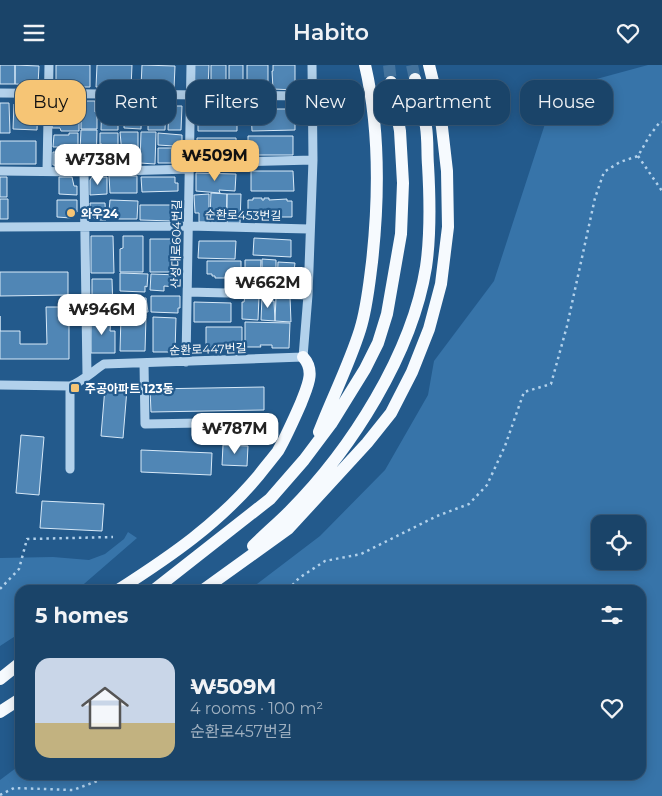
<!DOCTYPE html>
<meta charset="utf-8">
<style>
:root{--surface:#1a4469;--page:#234b6f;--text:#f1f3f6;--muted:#9fb0c0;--line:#385c7d;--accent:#f6c575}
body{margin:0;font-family:Montserrat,"Noto Sans KR",sans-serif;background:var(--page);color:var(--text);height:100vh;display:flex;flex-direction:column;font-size:19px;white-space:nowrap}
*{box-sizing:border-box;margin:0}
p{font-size:16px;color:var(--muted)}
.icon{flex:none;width:28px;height:28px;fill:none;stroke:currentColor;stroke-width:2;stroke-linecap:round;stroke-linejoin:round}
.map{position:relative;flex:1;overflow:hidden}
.sheet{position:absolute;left:15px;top:520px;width:631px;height:195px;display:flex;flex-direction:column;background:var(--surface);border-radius:15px;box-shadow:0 2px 12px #0003,0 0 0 1px var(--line)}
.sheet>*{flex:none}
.top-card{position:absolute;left:15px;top:15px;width:632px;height:45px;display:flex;gap:10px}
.controls{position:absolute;left:591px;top:450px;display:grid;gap:10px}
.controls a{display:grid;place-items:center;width:55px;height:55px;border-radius:10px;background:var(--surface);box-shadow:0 2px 12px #0003,0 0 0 1px var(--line);font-size:25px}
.price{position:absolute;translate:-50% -42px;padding:0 11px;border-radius:10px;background:#fff;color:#222;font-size:16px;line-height:32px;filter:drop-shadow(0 1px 2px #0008)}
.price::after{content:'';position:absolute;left:50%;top:30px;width:15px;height:11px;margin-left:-8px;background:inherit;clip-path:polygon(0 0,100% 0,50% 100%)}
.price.active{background:var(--accent);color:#111}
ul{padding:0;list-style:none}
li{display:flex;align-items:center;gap:15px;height:125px;padding:0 20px}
li span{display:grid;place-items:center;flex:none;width:140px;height:100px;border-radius:15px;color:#555}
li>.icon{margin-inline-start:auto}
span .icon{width:60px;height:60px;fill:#fffc;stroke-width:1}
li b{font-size:21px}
h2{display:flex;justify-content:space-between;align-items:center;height:60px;padding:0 20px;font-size:21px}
.chip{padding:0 18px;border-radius:15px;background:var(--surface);box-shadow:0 2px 12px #0003,0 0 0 1px var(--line);font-size:18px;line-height:45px}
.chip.active{background:var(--accent);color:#111}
header{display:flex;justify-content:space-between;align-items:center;height:65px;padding:0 20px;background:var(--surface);font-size:22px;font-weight:600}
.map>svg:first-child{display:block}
.green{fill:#3774a9;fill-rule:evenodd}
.building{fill:#5086b5;stroke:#d7e9f8}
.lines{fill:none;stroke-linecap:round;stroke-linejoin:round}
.major-tunnel{stroke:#44739d;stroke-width:12;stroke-dasharray:12 6;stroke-linecap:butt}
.path{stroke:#b2d1eb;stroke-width:2.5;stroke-dasharray:2.5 4;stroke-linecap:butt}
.minor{stroke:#b2d1eb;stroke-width:9}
.major{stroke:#f6fafe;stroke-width:12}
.poi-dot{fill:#f6c575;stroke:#235a8c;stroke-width:2}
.labels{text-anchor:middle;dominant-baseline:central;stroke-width:4.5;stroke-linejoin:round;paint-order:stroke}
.poi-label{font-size:12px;font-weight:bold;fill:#fff;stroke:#235a8c;text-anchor:start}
.street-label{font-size:12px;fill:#fff;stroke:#235a8c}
</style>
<header><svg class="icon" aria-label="menu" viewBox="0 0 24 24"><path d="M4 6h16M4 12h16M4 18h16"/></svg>Habito<svg class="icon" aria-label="heart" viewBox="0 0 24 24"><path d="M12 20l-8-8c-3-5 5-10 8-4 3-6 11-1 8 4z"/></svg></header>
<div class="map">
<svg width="662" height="731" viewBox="0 0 662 731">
<rect width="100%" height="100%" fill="#235a8c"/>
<!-- green -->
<path class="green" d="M648,0H662V731H0V715L20,700V710H641V525H249L320,471L385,405L428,330L434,296L494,216L556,25ZM600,459H638V496H600Z
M128,467L137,473L77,525H20V568L0,581V493L53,492L89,495L105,489L124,474Z"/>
<!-- building -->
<path class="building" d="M0,0H15V19H0Z
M15,0L39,1L38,20L15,19Z
M56,0H90V22H60L56,19Z
M97,0H132L131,23L96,22Z
M142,0L175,1L174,24L141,22Z
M193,0H209L208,23H204V26L197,25L193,18Z
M211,0H226V25H211Z
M229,0H243V25L229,24Z
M247,0H268V17H265V24H253V16H247Z
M273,0H295V25L273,24L272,6H273Z
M102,34H118V65H101Z
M124,34L142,35L141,64L124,63Z
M148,34L166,35L165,65H148Z
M71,35L78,36V51L53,50L54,39H60V37H71Z
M81,36H95V47H97V64H81Z
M0,38H9L10,68H0Z
M14,39L38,40L37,65L13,64Z
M169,41H182L181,65H168Z
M198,44L237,45V66H198Z
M251,44H295V65L252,66Z
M53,51L79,52V66H61L60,63H52Z
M81,65H97L96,102L82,101V85L80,86Z
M120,67H138V100H123Z
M141,67H156L155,99L140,98Z
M69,68H78V85H59V82H53L54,70H69Z
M100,68H118V99H104V88H102V79H100Z
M158,68L182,70V79H174V81L158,80Z
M248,71H293V90H248Z
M197,73H236L237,91H197Z
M0,76H36V99H0Z
M158,83H182L183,93L178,98H158Z
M69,86H78L77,103L53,100V87H69Z
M251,106H293L294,126H251Z
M196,108L236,109L235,126L219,125L220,128L196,126Z
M109,111H137V128H110Z
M0,112H7V132H0Z
M59,112H72L74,121H77V130L59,129Z
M92,112H107V129L90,130V115Z
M141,112H175V118H178V126L142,127Z
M211,128L227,129L226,158H212V151H210Z
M209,129V157H199V148H195L194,130Z
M227,129H241L240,158H227Z
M253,133H262V135H264V133H269V135L287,134V136H292V152H248V135H253Z
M0,134H8V154H0Z
M57,135H77V147L71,153L57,152Z
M110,135L138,136L137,154H116L117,150H111V146H109Z
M90,138H105L106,155H96L91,150Z
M140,140H177V149H174L173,156L140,155Z
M91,171H113L114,208H91Z
M123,171H143V207H120V184L123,183Z
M254,173L291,175V192L253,190Z
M150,174H173V207H150Z
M199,176H236L235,194L198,193Z
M262,194L276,195V220L265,219V215H262Z
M245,195H261L260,220H248L249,214H246L247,206H245Z
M207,196H241V221H231V215H226L227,213H215V211H212V209H207Z
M278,197L295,198L292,223H289V225H277Z
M0,207H68V230L0,231Z
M120,208L148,209L147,222L145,221V227L120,226Z
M151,209L178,210V222L164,221V226L150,225Z
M92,214H112L113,246H92Z
M120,230H136V233H146L148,247L120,246Z
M151,231H180V243H178V248L151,247Z
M245,231L259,232L258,255L242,254V237H244Z
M262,232H271V236H274L275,256L261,255Z
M276,232H290L291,257L275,256Z
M61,233H69V294H0V251V266H20V279H47L46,242H61Z
M194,237L231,238V257H194Z
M121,251L146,252L145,286H120Z
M153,252L176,253L175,287H153Z
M91,253H111L110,266H115V288H91Z
M245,257L290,258L289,283H272V280H260L261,282H245Z
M206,262H242V285H206Z
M105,322L127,324L123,373L101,371Z
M264,322V345L151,347L150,324Z
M21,370L44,372L39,430L16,428Z
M223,380L248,381L247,401L222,400Z
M141,385L212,388L211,410L141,407Z
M42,436L104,439L102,466L40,463Z"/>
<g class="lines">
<!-- major-tunnel -->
<path class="major-tunnel" d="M389,0L391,17
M412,0L415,14"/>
<!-- path -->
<path class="path" d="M638,91L662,126
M0,524L19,504L27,474L113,472
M288,525L299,513L325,496L361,489L437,451L469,439L487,420L505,381L524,327L551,319L567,261L595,133L604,107L620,97L638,91L650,70L660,57H662
M0,730L14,723L73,725L114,710"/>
<!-- minor -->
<path class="minor" d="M0,28L311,31
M190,98L313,95
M0,106L84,107L190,104
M47,106L49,0
M84,107L87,310
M0,162L189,161L309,164
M188,227L308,230
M186,297L191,0
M144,298L145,359L257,357
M0,320L70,321C82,317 93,306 104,299L303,292L308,230L313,95L312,0
M70,404V321"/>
<!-- major -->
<path class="major" d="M319,367C332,333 349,300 360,265C367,243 369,220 372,197C379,133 380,64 365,0
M253,481C265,469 278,458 289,447C351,385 412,289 426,202C431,168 430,134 428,100C427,88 428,75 426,62C423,46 419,30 415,14
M118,525C171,491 218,459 259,410C265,402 272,394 278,386C287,370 294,354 301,338C307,322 316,306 303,292
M154,525L270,434L304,395L331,359L365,304L378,278L387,249L401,169L403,118L400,66L391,17
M203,525L288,464L367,378L391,348L412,307L429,264L441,219L448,162L447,106L440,45L429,0
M0,614L20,598
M0,647L20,634"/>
</g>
<!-- markers -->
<g class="poi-dot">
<circle cx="71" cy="148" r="5"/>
<rect x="70" y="318" width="10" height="10" rx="2.5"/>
</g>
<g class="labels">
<!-- poi labels -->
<g class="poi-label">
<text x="81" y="148">와우24</text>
<text x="85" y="323">주공아파트 123동</text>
</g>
<!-- street labels -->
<g class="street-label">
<text transform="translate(243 150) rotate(1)">순환로453번길</text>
<text transform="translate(176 179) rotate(-89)">산성대로604번길</text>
<text transform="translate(208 284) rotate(-2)">순환로447번길</text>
</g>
</g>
</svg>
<div class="controls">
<a><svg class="icon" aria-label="locate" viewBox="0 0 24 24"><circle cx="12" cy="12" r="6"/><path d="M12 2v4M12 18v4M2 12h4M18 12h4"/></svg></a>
</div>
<b class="price active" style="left:215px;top:117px">₩509M</b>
<b class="price" style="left:98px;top:121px">₩738M</b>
<b class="price" style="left:268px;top:244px">₩662M</b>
<b class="price" style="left:102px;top:271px">₩946M</b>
<b class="price" style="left:235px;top:390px">₩787M</b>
<div class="top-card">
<a class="chip active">Buy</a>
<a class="chip">Rent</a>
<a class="chip">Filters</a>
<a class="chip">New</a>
<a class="chip">Apartment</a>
<a class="chip">House</a>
</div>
<section class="sheet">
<h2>5 homes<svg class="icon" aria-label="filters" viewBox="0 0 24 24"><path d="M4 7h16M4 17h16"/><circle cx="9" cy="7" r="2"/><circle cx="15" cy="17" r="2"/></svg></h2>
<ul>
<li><span style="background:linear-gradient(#c9d6e8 65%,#c2b280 0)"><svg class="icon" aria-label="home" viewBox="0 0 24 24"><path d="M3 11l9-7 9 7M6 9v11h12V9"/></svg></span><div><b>₩509M</b><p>4 rooms · 100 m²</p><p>순환로457번길</p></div><svg class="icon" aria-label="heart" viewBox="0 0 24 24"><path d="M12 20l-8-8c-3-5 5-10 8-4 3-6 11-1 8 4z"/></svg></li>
</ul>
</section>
</div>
